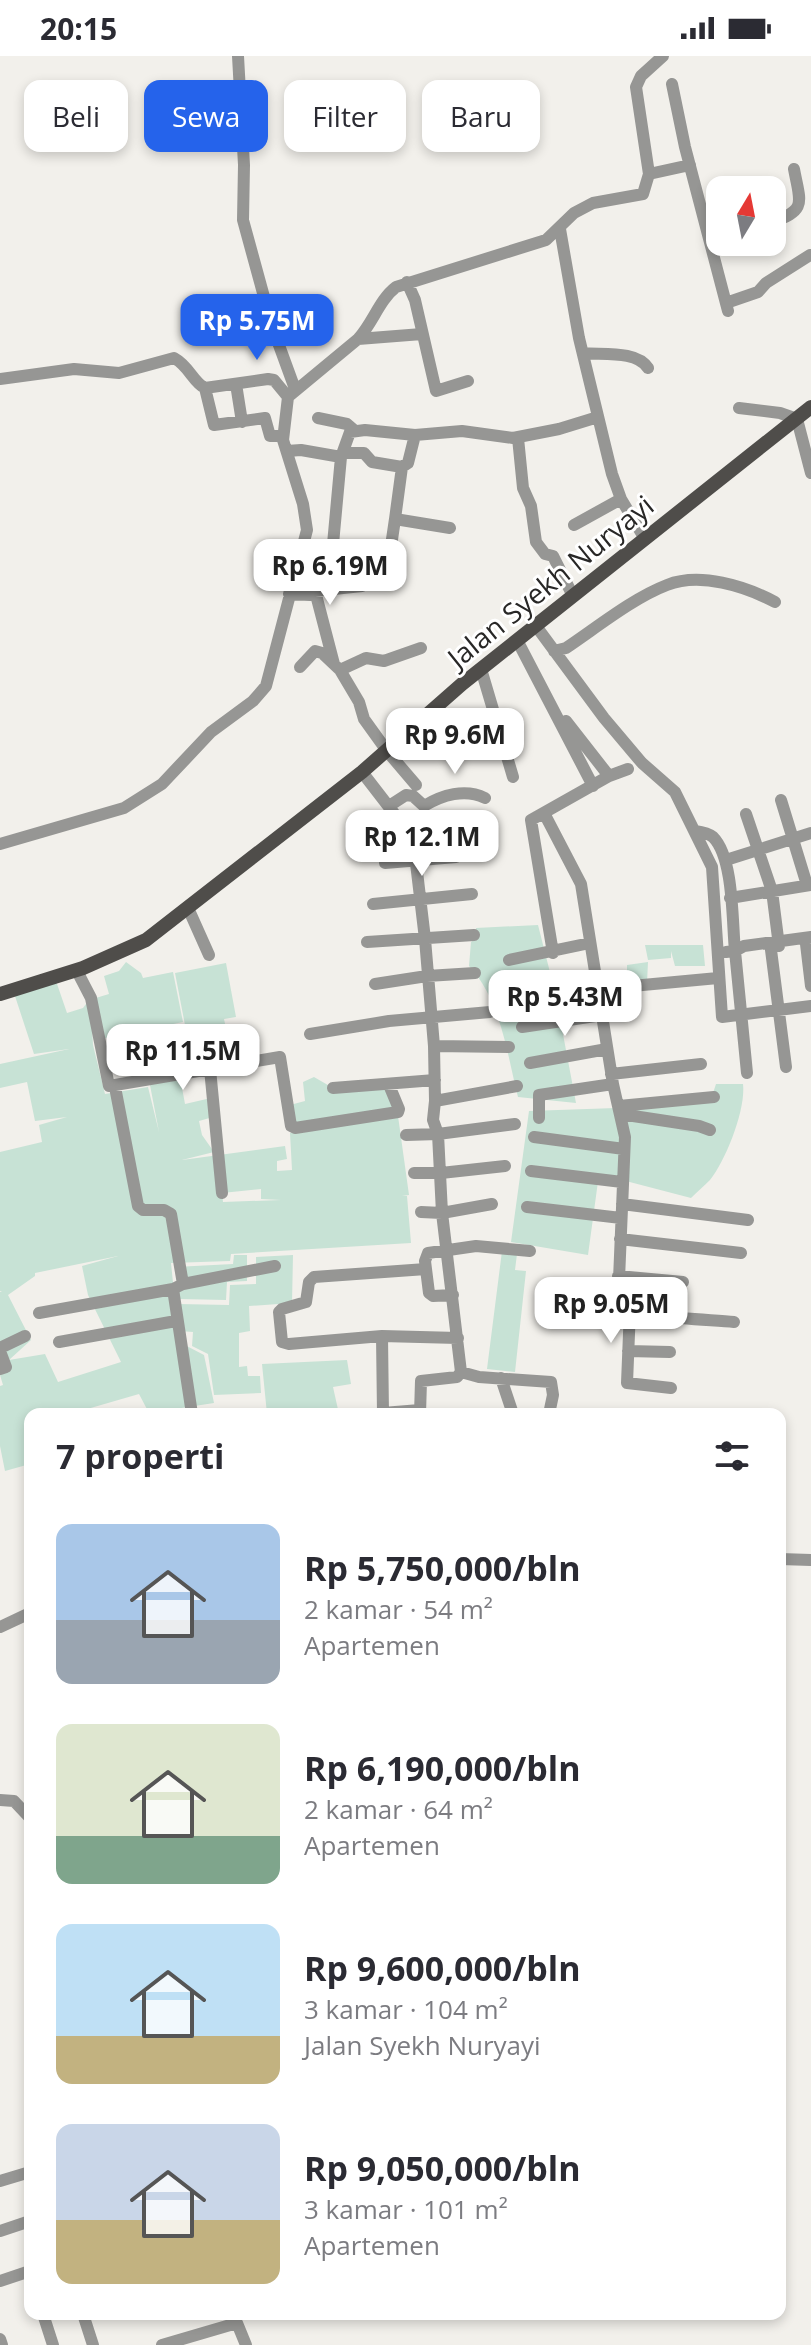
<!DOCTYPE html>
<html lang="id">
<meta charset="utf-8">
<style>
:root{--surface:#fff;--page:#f2f2f3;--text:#2b2b33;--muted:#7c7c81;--accent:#2563eb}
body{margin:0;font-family:"Open Sans",sans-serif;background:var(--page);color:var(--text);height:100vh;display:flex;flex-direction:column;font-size:30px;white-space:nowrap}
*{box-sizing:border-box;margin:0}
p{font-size:26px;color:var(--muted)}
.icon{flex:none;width:44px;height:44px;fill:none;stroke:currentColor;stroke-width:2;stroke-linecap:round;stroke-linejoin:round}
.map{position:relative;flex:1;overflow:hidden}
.drawer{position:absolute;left:24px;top:1352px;width:762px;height:912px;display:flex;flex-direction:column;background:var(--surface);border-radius:16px;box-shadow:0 4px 12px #0003}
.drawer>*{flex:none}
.top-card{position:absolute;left:24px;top:24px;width:764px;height:72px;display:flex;gap:16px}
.needle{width:52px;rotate:10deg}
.fabs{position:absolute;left:706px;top:120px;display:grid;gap:16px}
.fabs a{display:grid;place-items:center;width:80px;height:80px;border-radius:16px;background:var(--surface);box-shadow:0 4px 12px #0003;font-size:40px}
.price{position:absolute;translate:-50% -68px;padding:0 18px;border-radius:16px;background:#fff;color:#222;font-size:26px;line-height:52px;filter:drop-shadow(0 2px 4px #0008)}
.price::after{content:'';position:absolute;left:50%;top:48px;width:24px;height:18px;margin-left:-12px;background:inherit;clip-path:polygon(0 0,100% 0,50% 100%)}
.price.active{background:var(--accent);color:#fff}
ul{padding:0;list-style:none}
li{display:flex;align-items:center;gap:24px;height:200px;padding:0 32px}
li span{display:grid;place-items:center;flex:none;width:224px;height:160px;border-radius:16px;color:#555}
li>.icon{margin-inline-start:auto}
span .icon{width:96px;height:96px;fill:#fffc;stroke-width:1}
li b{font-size:34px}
h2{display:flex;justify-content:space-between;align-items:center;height:96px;padding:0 32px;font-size:34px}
.tag{padding:0 28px;border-radius:16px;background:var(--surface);box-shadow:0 4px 12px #0003;font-size:28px;line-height:72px}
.tag.active{background:var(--accent);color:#fff}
.status{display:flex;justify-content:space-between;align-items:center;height:56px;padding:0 40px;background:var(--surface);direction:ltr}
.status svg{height:22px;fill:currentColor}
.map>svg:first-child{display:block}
.green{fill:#c7e2d5;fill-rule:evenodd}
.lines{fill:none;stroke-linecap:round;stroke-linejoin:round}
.minor{stroke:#969694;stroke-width:12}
.major{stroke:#4f4d4a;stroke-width:14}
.labels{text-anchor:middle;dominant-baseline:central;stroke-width:6;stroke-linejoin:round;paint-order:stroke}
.street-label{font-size:28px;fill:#282726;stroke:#fff}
</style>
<div class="status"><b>20:15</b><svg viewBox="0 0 49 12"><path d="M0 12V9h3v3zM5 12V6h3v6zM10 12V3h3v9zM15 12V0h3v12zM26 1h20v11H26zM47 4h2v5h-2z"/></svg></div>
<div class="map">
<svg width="811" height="2289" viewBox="0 0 811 2289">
<rect width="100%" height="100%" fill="#f2f0eb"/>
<!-- green -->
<path class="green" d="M538,869L555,936L576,1047L518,1041C507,998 501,944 469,910L471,886L477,882L476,872Z
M645,889H703L705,910H675L671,895V902L648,904Z
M126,906L141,917L143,922L173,916L183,966L96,984L92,973L93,989L105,1038L148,1031L159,1076L140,977L185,969L175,917L226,907L236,961L224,963L227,977L208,981L210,1013L180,1021L185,1048L211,1042L213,1061L199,1065L202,1079L214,1096L182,1104L285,1090L287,1103L277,1105V1115L292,1114L290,1077L398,1060L409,1139L402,1140H407L411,1187L231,1198L230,1205L171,1207L179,1286L204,1299L214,1347L149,1357L139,1338L70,1358H30V1408L5,1415L0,1390V1330L3,1329L0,1319V1236H2L0,1235V1096L42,1086L39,1069L67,1061L35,1065L27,1026L0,1032V1008L69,993L34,998L14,937L56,925L67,957L83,952L89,944L109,938L104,920L119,915ZM261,1133V1143L281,1144L223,1146L222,1137ZM118,1200L82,1210L88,1239L121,1306L58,1326L45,1298L9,1304L31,1284L8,1239L35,1220V1217Z
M648,906L647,927L627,930V909Z
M314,1021L333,1032L387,1031L397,1054L293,1070L290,1049L305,1045L303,1026Z
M716,1028H743C746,1053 726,1104 710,1124C704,1130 697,1136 691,1142L599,1118L588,1199L511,1186L529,1055L645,1051L713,1037Z
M502,1195L517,1198L515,1214L526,1215L515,1316L487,1313Z
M234,1199H247V1225L227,1226L226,1244L179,1243L175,1211L233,1208Z
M293,1199L292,1247L249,1250L250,1275L239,1277V1311L247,1310L248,1320H260L261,1337L214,1339L208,1298L192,1290L193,1276L179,1275L178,1248L229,1249L230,1229L256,1228V1201Z
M347,1304L351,1328L333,1331L339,1358H267L262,1308Z"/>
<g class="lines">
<!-- minor -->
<path class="minor" d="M238,0L244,109L243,164L272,270L295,333
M672,28L685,91L728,255
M649,118L690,109
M772,166C808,154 800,146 794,113
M560,173L579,282L612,418L621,443L645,483
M407,226L415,244L436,335L468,325
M726,247L758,236L766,227L810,199
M358,283L422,278
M583,297C602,299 637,294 648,312
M0,323L74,313L119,317L174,302C189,310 193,326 205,332L268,323L274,324L288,341
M236,328L242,366
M205,332L214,369L265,362L270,380H283
M739,352L780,357L797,363L811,417
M318,362L347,368L354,374
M518,382L523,432L531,450L536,486L545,498L553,500L573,540
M287,395L301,394L341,401
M344,397H364L372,406L402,411L408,407L415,379
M402,411L395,463L450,472
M574,469L621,443
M382,525L386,524L395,463
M289,538L310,539L315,535L362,530
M536,570L604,662L642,707L675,736L712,811L722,961L811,950
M517,584L593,730
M554,595L566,592C596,572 633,542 667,529C700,516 745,530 775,546
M334,608L315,535L328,512L332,499L341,401L350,376L365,374L415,379L462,375L513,382L559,373L598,361
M300,611L315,595L322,597L340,614L359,646L364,663L387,695L416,729
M481,613L513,721
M340,614L366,602L384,605L421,592
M566,665L609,720
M362,716L413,782L425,883L434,990L435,1045L433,1064L438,1078L442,1157L461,1316L457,1321L421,1325L420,1358
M781,744L807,829
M389,750L406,739L413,740L424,750C442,739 465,732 485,742
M544,757L581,828L613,1028L625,1081L618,1247C641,1263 705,1263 734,1266
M746,758L772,835L779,890
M695,775C702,776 708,777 713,781C734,802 732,866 735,895L726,896
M0,788L124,752L162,728L211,676L253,645L266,630L307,474L303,448L283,384L288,341L358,283C373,267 379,244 396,231L546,184L574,157L593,147L643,138L649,118L636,31L641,20L663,0
M726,804L811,777
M385,807L456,801
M730,842L811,829
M373,848L472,838
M188,852L209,899
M367,886L474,879
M806,888L811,930
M771,894L786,1011
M553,897L531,764L609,720L628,713
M509,904L590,887
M77,915L91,942L109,1030L210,1013
M375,928L427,920L475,917
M632,930L718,922
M518,940L596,924
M522,971L602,959
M310,978L389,965L490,956
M434,990L509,991
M530,1007L607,993
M747,1017L735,895L744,890L811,881
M611,1018L701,1008
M115,1031L138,1150L143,1154H164L171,1158L183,1228
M333,1032L435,1024
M435,1045L517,1030
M619,1050L714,1041
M620,1058L699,1070L710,1074
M539,1062V1039L613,1028
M406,1079L438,1078L515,1068
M534,1081L624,1093
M531,1115L622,1126
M414,1117H441L505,1110
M222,1137L210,1013L280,1001L291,1070L295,1072L398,1056L399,1053L389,1029
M622,1148L748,1164
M527,1151L621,1162
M421,1156L442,1157L492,1148
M620,1183L741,1197
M426,1213L314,1221L309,1226L306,1246L282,1253L279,1256L282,1286L289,1288L382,1280L458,1282
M618,1220L683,1226
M453,1239L433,1240L429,1237L425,1205L428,1197L476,1190L530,1195
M630,1253L627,1327L671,1332
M39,1257L173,1233
M382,1280L383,1358
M59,1286L176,1265
M0,1292L25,1280
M0,1295L6,1311L0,1313
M628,1295L670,1296
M461,1316L479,1321L551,1326L553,1339L549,1358
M501,1322L513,1358
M383,1357L420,1354
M192,1358L173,1233L183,1228L275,1210
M780,1503L811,1504
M0,1571L30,1557
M0,1744L14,1745L30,1762
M0,2125L30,2116
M0,2175L30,2165
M0,2225L30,2215
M43,2258L53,2289
M83,2258L93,2289
M0,2283L2,2289
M162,2289L237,2267L246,2289"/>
<!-- major -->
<path class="major" d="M0,938L83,912L146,884L362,716L462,628L811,351"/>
</g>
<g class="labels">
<!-- street labels -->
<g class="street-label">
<text transform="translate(550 525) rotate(-39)">Jalan Syekh Nuryayi</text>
</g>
</g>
</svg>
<div class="fabs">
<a><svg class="needle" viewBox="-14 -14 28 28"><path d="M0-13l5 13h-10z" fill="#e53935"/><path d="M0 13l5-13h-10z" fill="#7c7c81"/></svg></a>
</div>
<b class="price active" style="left:257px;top:306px">Rp 5.75M</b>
<b class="price" style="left:330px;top:551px">Rp 6.19M</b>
<b class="price" style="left:455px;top:720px">Rp 9.6M</b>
<b class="price" style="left:422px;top:822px">Rp 12.1M</b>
<b class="price" style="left:565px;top:982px">Rp 5.43M</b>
<b class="price" style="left:183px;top:1036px">Rp 11.5M</b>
<b class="price" style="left:611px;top:1289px">Rp 9.05M</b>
<div class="top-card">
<a class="tag">Beli</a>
<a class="tag active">Sewa</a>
<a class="tag">Filter</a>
<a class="tag">Baru</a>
</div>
<section class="drawer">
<h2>7 properti<svg class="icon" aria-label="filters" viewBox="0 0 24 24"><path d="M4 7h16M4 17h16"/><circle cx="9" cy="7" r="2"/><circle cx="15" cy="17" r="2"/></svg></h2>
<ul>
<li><span style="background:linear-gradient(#a9c7e8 60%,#9aa5b1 0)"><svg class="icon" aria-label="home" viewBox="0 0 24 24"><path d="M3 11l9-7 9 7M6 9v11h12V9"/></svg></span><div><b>Rp 5,750,000/bln</b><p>2 kamar · 54 m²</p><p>Apartemen</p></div></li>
<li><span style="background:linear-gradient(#dfe7d0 70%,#7fa58c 0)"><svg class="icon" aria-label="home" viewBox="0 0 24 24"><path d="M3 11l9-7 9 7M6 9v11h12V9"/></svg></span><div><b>Rp 6,190,000/bln</b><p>2 kamar · 64 m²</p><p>Apartemen</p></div></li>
<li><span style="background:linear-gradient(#bfe0f5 70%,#c2b280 0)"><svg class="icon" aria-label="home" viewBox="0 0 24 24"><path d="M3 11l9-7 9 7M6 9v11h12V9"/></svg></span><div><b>Rp 9,600,000/bln</b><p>3 kamar · 104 m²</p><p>Jalan Syekh Nuryayi</p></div></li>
<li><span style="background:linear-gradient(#c9d6e8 60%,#c2b280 0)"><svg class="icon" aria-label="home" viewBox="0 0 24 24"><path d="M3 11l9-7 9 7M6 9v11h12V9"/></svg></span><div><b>Rp 9,050,000/bln</b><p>3 kamar · 101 m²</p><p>Apartemen</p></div></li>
</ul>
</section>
</div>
